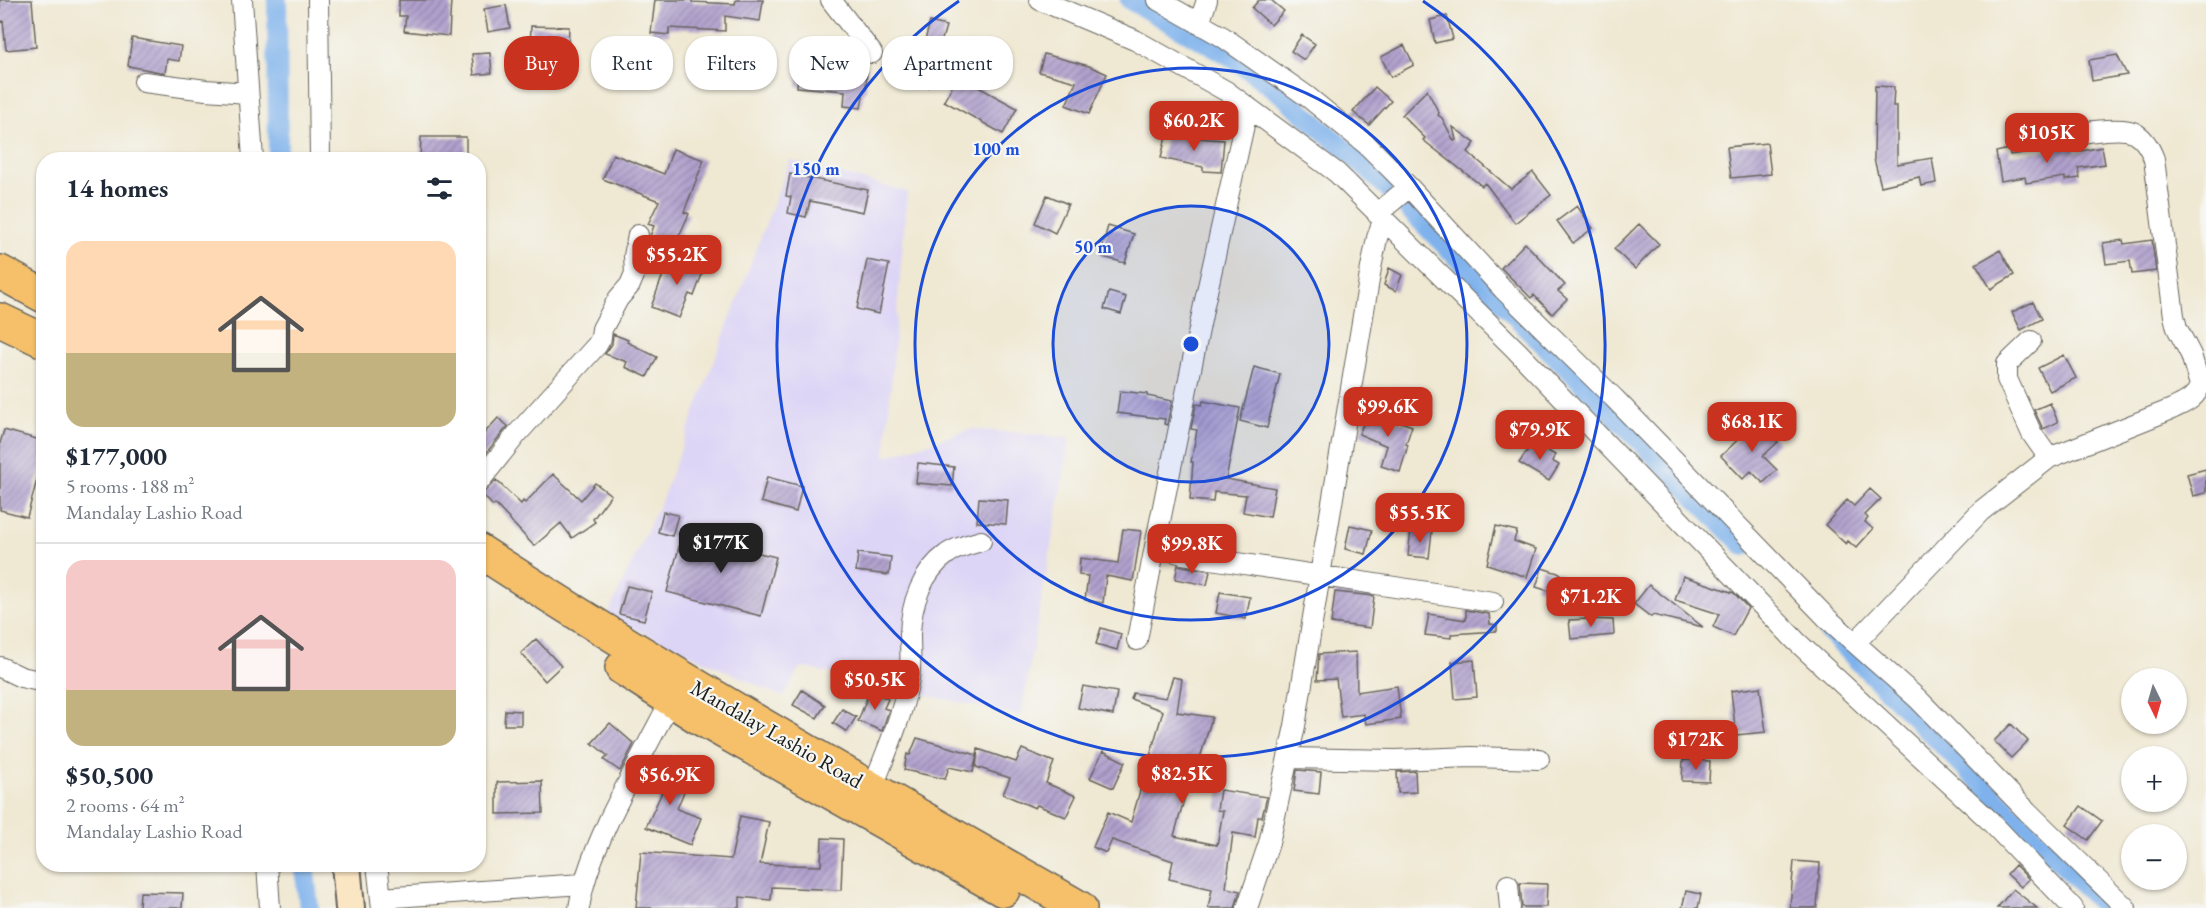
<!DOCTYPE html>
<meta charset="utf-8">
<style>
:root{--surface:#fff;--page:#f6f6f7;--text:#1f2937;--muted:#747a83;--line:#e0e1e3;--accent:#c8321e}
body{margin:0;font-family:"EB Garamond",serif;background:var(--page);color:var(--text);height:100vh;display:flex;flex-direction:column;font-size:22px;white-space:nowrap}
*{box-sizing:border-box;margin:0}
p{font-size:20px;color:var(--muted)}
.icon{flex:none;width:33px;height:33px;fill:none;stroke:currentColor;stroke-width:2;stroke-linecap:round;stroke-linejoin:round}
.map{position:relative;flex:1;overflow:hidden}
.sheet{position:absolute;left:36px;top:152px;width:450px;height:720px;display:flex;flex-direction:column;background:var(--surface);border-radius:24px;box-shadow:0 2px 4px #0004}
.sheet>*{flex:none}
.hud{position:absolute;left:504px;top:36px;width:570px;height:54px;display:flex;gap:12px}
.needle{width:39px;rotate:175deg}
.controls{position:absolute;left:2121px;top:668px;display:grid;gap:12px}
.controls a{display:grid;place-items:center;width:66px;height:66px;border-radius:50%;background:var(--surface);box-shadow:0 2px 4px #0004;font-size:30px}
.price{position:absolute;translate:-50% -51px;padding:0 14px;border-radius:12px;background:var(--accent);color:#fff;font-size:20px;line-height:39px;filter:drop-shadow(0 2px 3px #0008)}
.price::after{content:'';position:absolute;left:50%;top:36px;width:18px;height:14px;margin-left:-9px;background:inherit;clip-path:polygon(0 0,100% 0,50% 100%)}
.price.on{background:#222;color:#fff}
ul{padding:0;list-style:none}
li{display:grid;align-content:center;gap:12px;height:318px;padding:0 30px}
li+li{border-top:2px solid var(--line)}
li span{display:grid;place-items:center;height:186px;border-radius:18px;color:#555}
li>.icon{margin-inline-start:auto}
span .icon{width:108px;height:108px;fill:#fffc;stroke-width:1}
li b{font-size:26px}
h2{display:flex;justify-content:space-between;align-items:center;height:72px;padding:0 30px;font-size:26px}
.tag{padding:0 21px;border-radius:24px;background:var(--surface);box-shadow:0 2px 4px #0004;font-size:21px;line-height:54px}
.tag.on{background:var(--accent);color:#fff}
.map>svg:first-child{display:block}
.built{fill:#ddd5f6}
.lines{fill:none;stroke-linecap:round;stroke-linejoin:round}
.canal{stroke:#7fb2ec;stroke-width:20}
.building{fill:url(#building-hatch)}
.street-casing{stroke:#66635c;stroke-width:22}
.secondary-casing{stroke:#66635c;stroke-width:32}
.highway-casing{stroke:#66635c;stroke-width:36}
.street{stroke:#fff;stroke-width:20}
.secondary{stroke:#fbe6c4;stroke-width:28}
.highway{stroke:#f6c06b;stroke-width:33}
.ring{fill:none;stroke:#1d4ed8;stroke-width:3}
.labels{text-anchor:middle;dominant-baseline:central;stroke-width:4.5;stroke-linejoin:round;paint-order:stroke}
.street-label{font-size:22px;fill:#1c1c1c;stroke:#f6f6f2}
.centre{fill:#1d4ed8;stroke:#f6f6f2;stroke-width:3}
.ring-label{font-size:18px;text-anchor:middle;font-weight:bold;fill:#1d4ed8;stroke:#f6f6f2;stroke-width:4.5;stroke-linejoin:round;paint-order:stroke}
</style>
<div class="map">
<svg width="2206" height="908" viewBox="0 0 2206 908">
<defs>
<pattern id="building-hatch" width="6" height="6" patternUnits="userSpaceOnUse" patternTransform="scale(1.5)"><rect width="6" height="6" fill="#b0a0cd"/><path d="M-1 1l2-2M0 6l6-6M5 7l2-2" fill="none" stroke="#8e82a6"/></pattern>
</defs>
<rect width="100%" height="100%" fill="#f6f6f2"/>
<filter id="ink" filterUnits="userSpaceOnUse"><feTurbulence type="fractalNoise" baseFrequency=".0167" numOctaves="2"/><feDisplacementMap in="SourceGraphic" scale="12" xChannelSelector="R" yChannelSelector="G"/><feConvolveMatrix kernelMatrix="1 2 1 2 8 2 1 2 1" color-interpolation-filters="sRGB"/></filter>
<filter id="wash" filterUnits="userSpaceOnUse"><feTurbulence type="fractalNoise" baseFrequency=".008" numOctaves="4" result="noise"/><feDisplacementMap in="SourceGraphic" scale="24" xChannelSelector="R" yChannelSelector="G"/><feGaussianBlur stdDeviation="1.35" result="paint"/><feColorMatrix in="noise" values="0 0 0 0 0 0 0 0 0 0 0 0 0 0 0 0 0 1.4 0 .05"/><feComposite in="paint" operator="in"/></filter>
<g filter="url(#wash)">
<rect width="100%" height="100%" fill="#efe8d2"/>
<!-- built -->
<path class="built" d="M790,160L907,192L885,457L972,429L1070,438L1021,716L801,667L783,697L607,616L662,499Z"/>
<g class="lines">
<!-- canal -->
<path class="canal" d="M277,0L278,159
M1130,0L1230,56L1284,96L1386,186L1744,546
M1828,631L2106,908
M304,864L309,908"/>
</g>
<g id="blocks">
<!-- building -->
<path class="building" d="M0,0H32L36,47L6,50L3,21L0,22Z
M399,0H451L449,36L404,31L406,16H399Z
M655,0H692V2L735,4L736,0H763L760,21L725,16V31L669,28V35L651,33Z
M1259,0H1271L1284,11L1271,25L1252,8Z
M506,5L510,28L488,32L484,9Z
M1447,16L1453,39L1435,43L1430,20Z
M930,22L946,26L928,87L910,82L916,62H919Z
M531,26L569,27L567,71L529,70Z
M1302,35L1315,44L1304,60L1291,51Z
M132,38L181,46L179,61L167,59L165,73L128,66Z
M1404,45L1414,65L1391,77L1381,57Z
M800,47L825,52L857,53L867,64L866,90H864L861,108L844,106L845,91L797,87Z
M490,53L492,73L474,75L472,54Z
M1044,54L1089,66L1107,74L1089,114L1066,105L1076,82L1039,72Z
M2117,55L2127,75L2092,81L2089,60Z
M958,76L1017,108L1003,134L944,101Z
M1875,86L1894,87L1893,106H1897V164L1932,158L1936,183L1921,186L1919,177L1881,186L1874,159Z
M1375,87L1391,101L1369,125L1353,112Z
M1427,90L1439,113L1438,115L1442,118L1454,141L1456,140L1453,127L1475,143L1468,152L1511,189L1533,172L1551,195L1515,223L1485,183L1482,186L1423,140L1425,138L1402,115Z
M1167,132L1194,138L1224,140L1221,172L1203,171V167L1161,158Z
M421,137H466V159H420Z
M1767,143L1771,174L1731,178L1727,147Z
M2075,146L2076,152L2102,147L2105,164L2078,168L2080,178L2065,180V177L2026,183L2025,177L2001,181L1996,152L2009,149L2010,155Z
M673,149L704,160L684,212L689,214L674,247L650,236L654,226L648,224L659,201L603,179L613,154L664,174Z
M790,174L868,190L863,212L810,201L806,217L788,213L791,197L786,196Z
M1047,195L1068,204L1055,233L1035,223Z
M1577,206L1593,228L1573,243L1557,221Z
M1639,224L1659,244L1635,269L1614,249Z
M1108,226L1134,234L1125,263L1100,256Z
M2123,240L2124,244L2152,240L2156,271L2132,274L2130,261L2106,264L2103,243Z
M1525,243L1565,285L1558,291L1567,299L1552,314L1534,295L1531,298L1501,268Z
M2000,250L2014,275L1991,289L1976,264Z
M670,256L704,269L694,296L689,294L679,318L651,307Z
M867,260L889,264L879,314L857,309Z
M1389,268L1402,275L1396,291L1384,285Z
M1109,292L1126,297L1121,314L1104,309Z
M2033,302L2042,319L2021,330L2012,312Z
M613,334L628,340L627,342L657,357L647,377L625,367L627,362L605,354L612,344Z
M2064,355L2076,378L2050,391L2038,368Z
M1254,367L1280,374L1267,428L1240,421Z
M1120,391L1147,394V396L1172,401L1167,425L1164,424L1165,419L1117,413Z
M1203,401L1240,408L1226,479L1275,488L1270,517L1243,512L1246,495L1214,492L1213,502L1190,500L1193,462H1191L1197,430L1191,429L1196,404L1202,405Z
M2050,403L2058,422L2043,429L2034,410Z
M1369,410L1397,423L1398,421L1412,426L1406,444L1408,445L1400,472L1381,466L1387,446L1359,434Z
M498,418L508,426L478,463V440Z
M1757,421L1778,442L1763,456L1777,470L1763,483L1751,471L1743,479L1721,456Z
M4,430L44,441V454L27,517L0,510V443Z
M1533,442L1555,455L1552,461L1559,465L1549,481L1519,463Z
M918,463L954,467L952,486L916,483Z
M2206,469V493L2193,496L2187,474Z
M553,474L581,500L595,483L611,495L593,519L595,522L572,538L561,523L534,546L495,504L493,506L482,494L496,480L521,504L523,501L525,503Z
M767,477L802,486L796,512L761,502Z
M1870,489L1881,499L1865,515L1868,518L1865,522L1873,529L1856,548L1848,541L1846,544L1825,525L1847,500L1854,506Z
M979,498L1008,500L1006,524L977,522Z
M663,512L678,515L672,536L658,532Z
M1350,525L1372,530L1366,554L1345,549Z
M1496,526L1517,531L1514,541L1536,549L1527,577L1487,564Z
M1123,529L1141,531L1133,581L1106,576L1103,603L1085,600L1088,576L1079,575L1080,558L1118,563Z
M1411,529L1432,531L1429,558L1408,556Z
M683,532L711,539L710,541L776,557L761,616L667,592Z
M858,553L891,557L889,575L856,571Z
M1178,565L1210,571L1207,585L1175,579Z
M1542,568L1561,574L1555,593L1536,587Z
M1683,576L1734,593L1748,608L1733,636L1713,627L1719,614L1675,600Z
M1649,585L1703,627L1653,615L1651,617L1634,604Z
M627,586L652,592L644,620L619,614Z
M1220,592L1250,597L1246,619L1216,613Z
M1335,592L1374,596L1370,628L1331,623Z
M1466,610L1489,614L1490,624L1497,625V631L1451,634V638L1425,635L1429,614L1466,620Z
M1589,619L1613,620L1614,635L1571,639L1569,620Z
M1101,628L1121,634L1117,650L1096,644Z
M536,639L561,666L545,681L521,653Z
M1356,652L1357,692L1397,686L1401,719L1366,724L1364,714L1341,717L1336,679L1317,680L1319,654Z
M1474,660L1477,697L1455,699L1452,662Z
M1173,677L1182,679L1177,712L1212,717L1194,779L1190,778L1174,836L1217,845L1223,811L1217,810L1220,790L1267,797L1262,817H1258L1255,837L1233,833L1226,888L1240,891L1235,908H1208L1212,889L1169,879L1173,861L1112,840L1106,853L1093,847L1108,812L1131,822L1163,711L1131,699L1133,693L1166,698Z
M1083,686L1117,692L1113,715L1078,708Z
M1760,687L1766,732L1736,735L1731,691Z
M802,690L825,705L817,718L793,705Z
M870,690L888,699L884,708L889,710L882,731L858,721Z
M842,709L856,717L847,732L833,723Z
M505,710L521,711V725H504Z
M610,723L634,744L620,771L604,760L608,756L592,743Z
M2011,724L2028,741L2011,758L1994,741Z
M917,738L977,755L973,772L949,767L945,779L904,770L907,754L910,755Z
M978,749L1016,762L1022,749L1054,762L1046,783L1076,796L1066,817L1037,805L1035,808L1003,794L1010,778L976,767Z
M1103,751L1125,762L1113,788L1090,778Z
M654,757L666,763L661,773L687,784L677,809L701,818L690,845L646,827L662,792L642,782Z
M1683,760L1710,761L1709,782L1682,781Z
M1297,770L1321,772L1319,794L1294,791Z
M1415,771L1416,792L1398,793L1397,772Z
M542,781L543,813L497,814V782Z
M2081,806L2102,821L2088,840L2067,825Z
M740,816L769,822L760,864L821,866L822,838L843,839L841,890L772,887L771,900L740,897V908H636L641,852L731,859Z
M1794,861L1820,863L1817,908H1790Z
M2015,865L2029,879L2021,887L2007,874Z
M1520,883L1547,884L1546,907H1522Z
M2013,889L2037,908H1997Z
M1686,891L1701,894L1698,908H1682Z
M140,892L183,893L182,908H139Z"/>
</g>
</g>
<g filter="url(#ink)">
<use href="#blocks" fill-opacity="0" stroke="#66635c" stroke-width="1.5"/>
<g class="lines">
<defs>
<path id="street" d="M242,0L253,159
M318,0L320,159
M831,0L872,53
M1040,0L1135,40L1226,91L1337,173L1516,350L1796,641L1989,820L2073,908
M1158,0L1223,37L1308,97L1367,145L1409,187L1503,289L1614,398L1828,619L1918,699L2027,811L2126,908
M1199,24L1207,0
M144,82L206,90L248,93
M1248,107L1204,305L1157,536C1162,553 1182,553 1198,557L1493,602
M1377,214L1409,187
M2031,341L2007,364V379L2032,434L2049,458
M478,483L517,434L597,345L601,338L602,329L618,299L630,285L635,273L634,256L638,235
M1137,640L1157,536
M1855,643L1981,511L2049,458L2172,409C2184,403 2196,399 2200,385L2191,355L2177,328L2174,316L2154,159C2150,148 2145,139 2135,133C2120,123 2053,138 2033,141
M0,667L21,677L44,682
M1289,758L1395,760L1471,757L1539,759
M872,789C885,755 901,720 908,684C912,667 910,652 910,634C911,604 922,572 947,554C956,547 971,544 981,541
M267,864L270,908
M377,864L382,908
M1508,885L1510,908
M381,898L582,884
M579,908C584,876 596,849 609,820C629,779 650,740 671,700
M1247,908L1269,843L1295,726L1371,268L1377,238L1383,220"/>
<path id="secondary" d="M346,864L350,908"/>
<path id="highway" d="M0,272L44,296
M0,320L44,341
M478,550C674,678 878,792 1080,908
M622,668L698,717L1003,890"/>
</defs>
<!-- street casing -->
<use href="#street" class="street-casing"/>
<!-- secondary casing -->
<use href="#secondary" class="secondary-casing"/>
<!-- highway casing -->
<use href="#highway" class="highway-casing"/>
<!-- street -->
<use href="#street" class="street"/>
<!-- secondary -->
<use href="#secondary" class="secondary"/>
<!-- highway -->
<use href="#highway" class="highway"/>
</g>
</g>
<!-- distance rings -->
<circle cx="1191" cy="344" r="138" fill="#1d4ed8" fill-opacity=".12"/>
<g class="ring">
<circle cx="1191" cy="344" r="138"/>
<circle cx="1191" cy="344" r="276"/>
<path d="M1423 1A414 414 0 1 1 959 1"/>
</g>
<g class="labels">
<!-- street labels -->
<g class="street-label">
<text transform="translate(777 734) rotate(30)">Mandalay Lashio Road</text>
</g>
</g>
<circle cx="1191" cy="344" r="9" class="centre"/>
<g class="ring-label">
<text x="996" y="155">100 m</text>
<text x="816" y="175">150 m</text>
<text x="1093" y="253">50 m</text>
</g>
</svg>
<div class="controls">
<a><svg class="needle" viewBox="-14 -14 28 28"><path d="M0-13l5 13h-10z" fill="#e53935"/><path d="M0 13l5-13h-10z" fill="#747a83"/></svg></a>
<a>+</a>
<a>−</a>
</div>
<b class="price" style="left:1194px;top:152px">$60.2K</b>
<b class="price" style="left:2047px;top:164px">$105K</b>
<b class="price" style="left:677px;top:286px">$55.2K</b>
<b class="price" style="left:1388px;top:438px">$99.6K</b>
<b class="price" style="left:1752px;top:453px">$68.1K</b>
<b class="price" style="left:1540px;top:461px">$79.9K</b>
<b class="price" style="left:1420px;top:544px">$55.5K</b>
<b class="price on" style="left:721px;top:574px">$177K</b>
<b class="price" style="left:1192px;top:575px">$99.8K</b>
<b class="price" style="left:1591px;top:628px">$71.2K</b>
<b class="price" style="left:875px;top:711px">$50.5K</b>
<b class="price" style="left:1696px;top:771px">$172K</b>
<b class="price" style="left:1182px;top:805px">$82.5K</b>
<b class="price" style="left:670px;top:806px">$56.9K</b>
<div class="hud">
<a class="tag on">Buy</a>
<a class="tag">Rent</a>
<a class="tag">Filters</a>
<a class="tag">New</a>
<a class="tag">Apartment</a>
</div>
<section class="sheet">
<h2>14 homes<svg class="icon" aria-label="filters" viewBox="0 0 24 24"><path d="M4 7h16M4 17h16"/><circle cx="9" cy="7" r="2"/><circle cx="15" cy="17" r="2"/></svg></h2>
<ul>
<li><span style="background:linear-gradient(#ffd9b3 60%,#c2b280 0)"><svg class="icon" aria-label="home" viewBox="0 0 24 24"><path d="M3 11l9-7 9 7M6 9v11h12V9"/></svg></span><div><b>$177,000</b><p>5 rooms · 188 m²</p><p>Mandalay Lashio Road</p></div></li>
<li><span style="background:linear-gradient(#f6c9c9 70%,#c2b280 0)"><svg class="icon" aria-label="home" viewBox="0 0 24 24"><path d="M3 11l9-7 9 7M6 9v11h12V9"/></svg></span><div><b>$50,500</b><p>2 rooms · 64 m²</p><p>Mandalay Lashio Road</p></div></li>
</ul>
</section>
</div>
